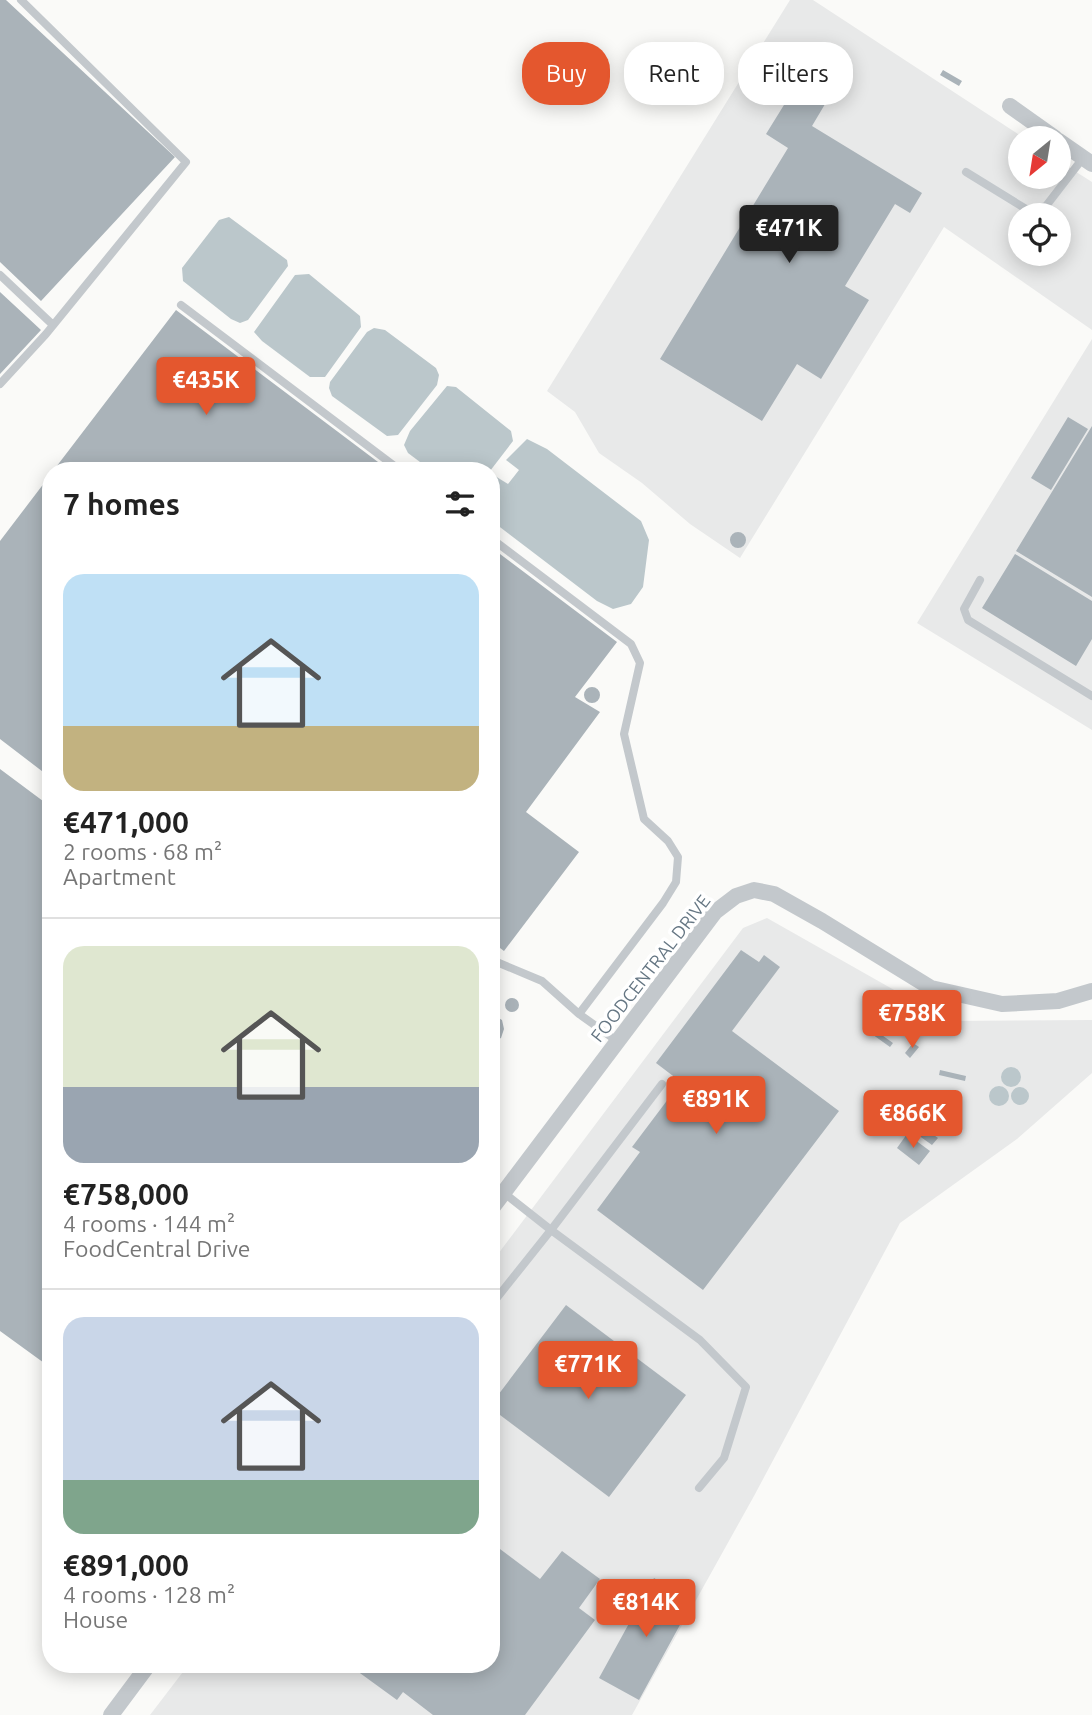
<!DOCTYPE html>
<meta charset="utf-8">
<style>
:root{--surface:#fff;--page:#f6f6f6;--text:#222;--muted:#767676;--line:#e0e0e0;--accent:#e4572e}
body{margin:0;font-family:Ubuntu,sans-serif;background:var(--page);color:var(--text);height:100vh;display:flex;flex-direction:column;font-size:26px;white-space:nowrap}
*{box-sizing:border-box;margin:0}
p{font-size:23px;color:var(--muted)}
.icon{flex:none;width:38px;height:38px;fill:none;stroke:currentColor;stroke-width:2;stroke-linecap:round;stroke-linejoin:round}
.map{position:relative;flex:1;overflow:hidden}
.side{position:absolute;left:42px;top:462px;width:458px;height:1211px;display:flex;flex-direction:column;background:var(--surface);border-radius:28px;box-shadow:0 4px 18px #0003}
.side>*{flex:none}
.guide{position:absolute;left:522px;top:42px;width:466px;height:63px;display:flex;gap:14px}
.needle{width:46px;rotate:210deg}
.fabs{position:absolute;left:1008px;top:126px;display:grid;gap:14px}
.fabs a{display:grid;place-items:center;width:63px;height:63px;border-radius:50%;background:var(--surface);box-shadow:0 4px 18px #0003;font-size:35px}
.price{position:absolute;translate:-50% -60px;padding:0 16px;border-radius:7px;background:var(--accent);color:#fff;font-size:23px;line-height:46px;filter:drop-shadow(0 2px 4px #0008)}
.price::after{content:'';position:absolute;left:50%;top:42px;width:21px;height:16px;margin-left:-10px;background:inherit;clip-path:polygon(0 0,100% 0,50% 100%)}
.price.current{background:#222;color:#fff}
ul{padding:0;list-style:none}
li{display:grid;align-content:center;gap:14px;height:371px;padding:0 21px}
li+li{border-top:2px solid var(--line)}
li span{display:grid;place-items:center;height:217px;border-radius:21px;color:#555}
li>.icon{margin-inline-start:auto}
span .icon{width:126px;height:126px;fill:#fffc;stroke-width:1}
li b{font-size:30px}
h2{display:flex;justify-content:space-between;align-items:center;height:84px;padding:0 21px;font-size:30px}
.chip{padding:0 24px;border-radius:28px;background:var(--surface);box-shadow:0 4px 18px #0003;font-size:24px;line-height:63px}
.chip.current{background:var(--accent);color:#fff}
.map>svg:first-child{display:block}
.built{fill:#e8e9e9;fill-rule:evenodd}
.water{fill:#bbc7cb}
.building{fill:#aab3b9}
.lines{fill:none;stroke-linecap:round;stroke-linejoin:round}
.service{stroke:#c3c8cc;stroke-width:8}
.minor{stroke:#c3c8cc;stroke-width:16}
.labels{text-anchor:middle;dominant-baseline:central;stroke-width:7;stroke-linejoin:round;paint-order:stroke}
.street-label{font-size:18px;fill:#657683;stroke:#fff}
</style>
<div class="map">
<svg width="1092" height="1715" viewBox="0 0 1092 1715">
<rect width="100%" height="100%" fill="#fafaf8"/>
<!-- built -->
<path class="built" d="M790,0H813L1024,138H1020V177H1059V161L1092,182V330L944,227L740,558L690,524L642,483L599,453L575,412L547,391ZM1020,215H1059V254H1020Z
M1092,339V730L917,623Z
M767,918L949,1021L1092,1020V1073L1017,1139L900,1223L754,1496L632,1715H150L189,1664H492V1262L743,928Z"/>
<!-- water -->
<path class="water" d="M229,217L287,260L288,266L248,320L240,323L231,319L183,281L182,268L219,220Z
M309,274L360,316L361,327L325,377H310L262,341L254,332L295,275Z
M374,328L385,330L436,368L439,375L437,385L398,435L387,436L332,396L329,388L330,382L367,332Z
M447,386L456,387L511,431L513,441L490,471H432L408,453L404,445L410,431Z
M527,439L547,449L641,521L649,540L643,587L631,604L613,609L597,601L492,521V480L495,476L508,484L519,470L506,460Z
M1001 1077a10 10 0 1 1 20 0a10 10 0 1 1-20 0Z
M989 1096a10 10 0 1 1 20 0a10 10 0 1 1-20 0Z
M1011 1096a9 9 0 1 1 18 0a9 9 0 1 1-18 0Z"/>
<!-- building -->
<path class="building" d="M0,0H6L175,157L41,301L0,262Z
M943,70L962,81L959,86L940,75Z
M805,71L834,89L812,126L922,193L910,213L895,204L845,286L869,300L821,379L797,364L762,421L660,359L788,148L766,134Z
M0,292L41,330L0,374Z
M176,310L390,471H53Z
M1068,417L1088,429L1051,490L1031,478Z
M1092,426V597L1016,551Z
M51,474V778L0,739V541Z
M730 540a8 8 0 1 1 16 0a8 8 0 1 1-16 0Z
M492,548L617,642L575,697L600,712L526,812L579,852L504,951L492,942Z
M1015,554L1092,601V639L1076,666L982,608Z
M584 695a8 8 0 1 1 16 0a8 8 0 1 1-16 0Z
M0,769L51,807V1368L0,1331Z
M741,950L759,962L764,955L780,967L732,1031L839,1111L703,1290L597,1210L640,1152L632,1147L681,1082L656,1063Z
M505 1005a7 7 0 1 1 14 0a7 7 0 1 1-14 0Z
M492,1014L502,1020L504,1029L501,1038L492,1042Z
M872,1028L893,1043L890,1047L869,1032Z
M913,1043L919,1047L910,1058L905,1053Z
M940,1070L966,1076L965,1081L939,1075Z
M916,1122L938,1138L932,1145L911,1130Z
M907,1134L930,1151L919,1165L897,1148Z
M566,1305L686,1395L609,1497L492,1409V1403Z
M492,1543L540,1579L562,1551L600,1579L579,1608L595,1620L525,1715H433L403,1692L397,1700L353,1668L356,1664H492Z
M654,1578L693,1601L639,1700L599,1678Z"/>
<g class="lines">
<!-- service -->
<path class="service" d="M966,172L1026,209H1035L1046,206L1083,158
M0,275L53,325
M181,305L401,471
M0,384L46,334L186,162L21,0
M492,539L631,644L640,663L624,734L644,819L668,841L678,857L676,882L663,903L579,1014L617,1041
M980,580L964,609L968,620L1092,696
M492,960L542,981L579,1014
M662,1084L551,1230L700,1340L746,1387L724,1458L699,1488
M492,1304L551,1230L504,1193"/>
<!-- minor -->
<path class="minor" d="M1010,106L1055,138
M1059,141L1092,164
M492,1208L715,912L736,896L754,890L774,894L822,921L931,988L1002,1004L1058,1001L1092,991
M111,1715L149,1664"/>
</g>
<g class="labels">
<!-- street labels -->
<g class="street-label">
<text transform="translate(650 968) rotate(-52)">FOODCENTRAL DRIVE</text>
</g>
</g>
</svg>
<div class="fabs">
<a><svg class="needle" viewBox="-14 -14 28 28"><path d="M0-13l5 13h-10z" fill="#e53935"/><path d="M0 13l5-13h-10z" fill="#767676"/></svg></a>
<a><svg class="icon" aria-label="locate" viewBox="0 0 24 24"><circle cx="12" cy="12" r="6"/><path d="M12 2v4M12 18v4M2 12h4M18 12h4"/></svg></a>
</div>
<b class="price current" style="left:789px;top:265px">€471K</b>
<b class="price" style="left:206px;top:417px">€435K</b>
<b class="price" style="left:912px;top:1050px">€758K</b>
<b class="price" style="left:716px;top:1136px">€891K</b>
<b class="price" style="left:913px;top:1150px">€866K</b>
<b class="price" style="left:588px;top:1401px">€771K</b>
<b class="price" style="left:646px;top:1639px">€814K</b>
<div class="guide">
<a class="chip current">Buy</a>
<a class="chip">Rent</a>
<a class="chip">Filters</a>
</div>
<section class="side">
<h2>7 homes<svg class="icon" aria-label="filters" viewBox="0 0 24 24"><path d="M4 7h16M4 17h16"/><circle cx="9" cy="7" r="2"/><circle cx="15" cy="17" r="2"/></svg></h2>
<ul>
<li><span style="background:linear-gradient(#bfe0f5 70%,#c2b280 0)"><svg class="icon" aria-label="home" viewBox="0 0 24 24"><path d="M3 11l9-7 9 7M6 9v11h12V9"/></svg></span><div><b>€471,000</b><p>2 rooms · 68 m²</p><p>Apartment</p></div></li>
<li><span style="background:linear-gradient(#dfe7d0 65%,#9aa5b1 0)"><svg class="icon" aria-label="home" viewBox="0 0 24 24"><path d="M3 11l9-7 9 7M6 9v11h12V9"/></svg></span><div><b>€758,000</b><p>4 rooms · 144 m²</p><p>FoodCentral Drive</p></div></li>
<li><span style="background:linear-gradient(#c9d6e8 75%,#7fa58c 0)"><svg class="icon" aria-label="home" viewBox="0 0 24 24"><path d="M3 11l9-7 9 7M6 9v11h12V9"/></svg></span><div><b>€891,000</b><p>4 rooms · 128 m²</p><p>House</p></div></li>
</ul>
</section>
</div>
